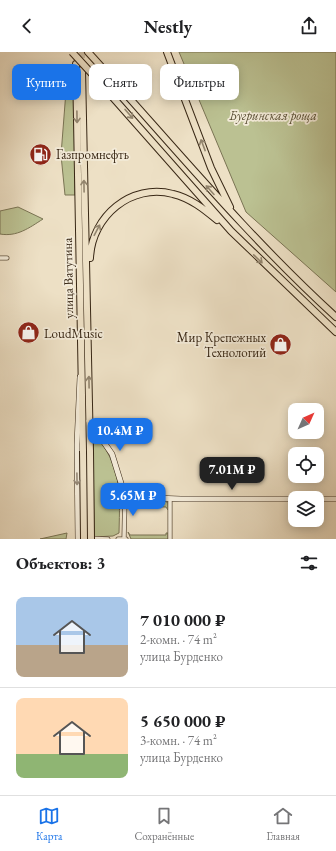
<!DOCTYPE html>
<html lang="ru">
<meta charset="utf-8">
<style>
:root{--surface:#fff;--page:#f6f6f6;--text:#202124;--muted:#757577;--line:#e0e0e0;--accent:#1a73e8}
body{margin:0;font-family:"EB Garamond",serif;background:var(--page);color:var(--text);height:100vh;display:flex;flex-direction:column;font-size:15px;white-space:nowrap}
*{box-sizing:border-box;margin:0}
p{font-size:13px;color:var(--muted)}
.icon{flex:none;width:22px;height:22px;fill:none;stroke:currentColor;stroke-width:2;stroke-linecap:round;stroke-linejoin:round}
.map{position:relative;height:487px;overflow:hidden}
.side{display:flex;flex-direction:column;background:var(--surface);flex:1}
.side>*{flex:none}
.top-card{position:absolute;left:12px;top:12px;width:312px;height:36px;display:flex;gap:8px}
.needle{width:26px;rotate:45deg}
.fabs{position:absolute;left:288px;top:351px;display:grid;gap:8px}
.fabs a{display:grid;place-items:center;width:36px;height:36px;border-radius:8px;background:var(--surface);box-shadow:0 2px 10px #0003;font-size:20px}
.price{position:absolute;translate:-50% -34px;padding:0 9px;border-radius:8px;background:var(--accent);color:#fff;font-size:13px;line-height:26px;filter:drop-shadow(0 1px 2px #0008)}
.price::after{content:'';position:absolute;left:50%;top:24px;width:12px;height:9px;margin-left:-6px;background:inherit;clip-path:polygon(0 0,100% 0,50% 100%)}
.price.active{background:#222;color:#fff}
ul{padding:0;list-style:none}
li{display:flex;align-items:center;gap:12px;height:100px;padding:0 16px}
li+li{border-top:1px solid var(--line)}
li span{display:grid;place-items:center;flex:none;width:112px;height:80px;border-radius:8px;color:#555}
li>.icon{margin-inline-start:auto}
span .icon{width:48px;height:48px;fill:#fffc;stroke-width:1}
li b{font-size:17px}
h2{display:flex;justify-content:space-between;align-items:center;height:48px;padding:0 16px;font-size:17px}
.tag{padding:0 14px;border-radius:8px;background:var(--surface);box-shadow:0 2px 10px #0003;font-size:14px;line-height:36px}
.tag.active{background:var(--accent);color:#fff}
header{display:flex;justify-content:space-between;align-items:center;height:52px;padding:0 16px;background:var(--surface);font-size:18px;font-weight:700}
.dock{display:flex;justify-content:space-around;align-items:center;height:56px;border-top:1px solid var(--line);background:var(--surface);font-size:11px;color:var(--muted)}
.dock a{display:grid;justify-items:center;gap:2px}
.dock .active{color:var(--accent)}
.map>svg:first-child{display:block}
.green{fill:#bbc192;stroke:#7a7454}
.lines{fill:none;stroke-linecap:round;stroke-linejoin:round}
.primary-tunnel{stroke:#c9bba2;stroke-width:6;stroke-dasharray:6 3;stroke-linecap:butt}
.street-casing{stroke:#655541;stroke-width:5}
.secondary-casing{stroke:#382715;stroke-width:6}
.primary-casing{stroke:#382715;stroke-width:8}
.street{stroke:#f3ebd9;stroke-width:3.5}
.secondary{stroke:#f3ebd9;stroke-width:5}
.primary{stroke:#ede0c5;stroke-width:6}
.primary-bridge-casing{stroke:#382715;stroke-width:8;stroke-linecap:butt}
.primary-bridge{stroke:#ede0c5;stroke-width:6}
.oneway{stroke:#92846d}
.oneway2{stroke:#968977}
.labels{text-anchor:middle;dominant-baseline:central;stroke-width:3.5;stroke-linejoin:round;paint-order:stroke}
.park-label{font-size:13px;font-style:italic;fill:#594e34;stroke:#f3ebd9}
.poi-label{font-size:13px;fill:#382715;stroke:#f3ebd9;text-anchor:start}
.street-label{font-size:13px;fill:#382715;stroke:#f3ebd9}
</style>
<header><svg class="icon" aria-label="back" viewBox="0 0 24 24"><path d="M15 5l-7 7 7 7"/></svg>Nestly<svg class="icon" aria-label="share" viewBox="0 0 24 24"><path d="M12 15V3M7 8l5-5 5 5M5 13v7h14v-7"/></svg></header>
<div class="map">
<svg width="336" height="487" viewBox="0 0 336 487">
<rect width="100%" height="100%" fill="#ede0c5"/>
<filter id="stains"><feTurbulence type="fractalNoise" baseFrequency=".005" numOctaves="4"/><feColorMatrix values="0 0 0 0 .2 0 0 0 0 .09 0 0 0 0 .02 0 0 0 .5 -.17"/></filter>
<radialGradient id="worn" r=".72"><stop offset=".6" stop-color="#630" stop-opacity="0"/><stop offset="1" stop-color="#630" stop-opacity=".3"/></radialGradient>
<!-- green -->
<path class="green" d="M179,0H336V240L246,160Z
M74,25L75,143H65L61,103L67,26Z
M18,155L43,167C29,176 17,185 0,182V159Z
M93,379C122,416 120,437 119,481L113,484L94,485Z
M133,448L165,449L168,451V458L166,455L133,454Z
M128,480L130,483H166V481H168V487H131Z
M67,481L66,487H40Z"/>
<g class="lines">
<!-- primary-tunnel -->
<path class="primary-tunnel" d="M82,0V13"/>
<defs>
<path id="street" d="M0,206H7
M170,447V487
M83,486L108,487
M118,487H126
M124,487L125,444"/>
<path id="secondary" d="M89,369L112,402L125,444L128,445L181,447H295
M317,447H336
M78,487L77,392L80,325"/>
<path id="primary" d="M88,0C170,90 246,183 336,265
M167,0L211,116L230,155
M76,12L83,399
M82,18L90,400
M93,23L231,179L336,280
M90,206C92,164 131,131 173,142C190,146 204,157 217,168"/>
</defs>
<!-- street casing -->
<use href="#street" class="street-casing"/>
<!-- secondary casing -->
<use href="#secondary" class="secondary-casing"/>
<!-- primary casing -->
<use href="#primary" class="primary-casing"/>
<!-- street -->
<use href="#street" class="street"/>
<!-- secondary -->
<use href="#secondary" class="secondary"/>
<!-- primary -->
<use href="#primary" class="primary"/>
<defs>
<path id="primary-bridge" d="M72,0L93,23
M83,399L84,487
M90,400L91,487"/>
</defs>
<!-- primary-bridge casing -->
<use href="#primary-bridge" class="primary-bridge-casing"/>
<!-- primary-bridge -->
<use href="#primary-bridge" class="primary-bridge"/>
</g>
<!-- one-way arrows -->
<defs><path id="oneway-shaft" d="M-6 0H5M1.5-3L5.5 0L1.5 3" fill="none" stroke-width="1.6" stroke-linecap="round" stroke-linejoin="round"/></defs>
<g class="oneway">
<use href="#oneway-shaft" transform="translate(129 62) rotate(49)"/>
<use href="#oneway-shaft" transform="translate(77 65) rotate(89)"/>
<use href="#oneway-shaft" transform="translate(203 93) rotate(-111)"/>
<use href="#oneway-shaft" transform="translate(84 134) rotate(-91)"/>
<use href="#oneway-shaft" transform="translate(210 138) rotate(-132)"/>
<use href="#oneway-shaft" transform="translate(97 178) rotate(-62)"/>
<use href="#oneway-shaft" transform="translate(258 207) rotate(44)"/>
<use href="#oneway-shaft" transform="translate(89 330) rotate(-91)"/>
</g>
<use class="oneway2" href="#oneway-shaft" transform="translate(77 427) rotate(89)"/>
<!-- icons -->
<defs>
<symbol id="fuel-disc" viewBox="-11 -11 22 22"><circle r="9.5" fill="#8f2418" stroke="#f3ebd9"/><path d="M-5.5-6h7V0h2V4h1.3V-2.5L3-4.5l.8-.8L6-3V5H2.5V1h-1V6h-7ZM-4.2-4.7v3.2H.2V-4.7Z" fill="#fff"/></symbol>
<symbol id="shop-disc" viewBox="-11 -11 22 22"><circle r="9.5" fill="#8f2418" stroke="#f3ebd9"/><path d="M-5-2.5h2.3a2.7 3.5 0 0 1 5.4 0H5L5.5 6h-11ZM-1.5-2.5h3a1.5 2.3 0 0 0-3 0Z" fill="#fff"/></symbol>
</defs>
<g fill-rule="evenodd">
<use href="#fuel-disc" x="28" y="90" width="25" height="25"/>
<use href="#shop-disc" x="16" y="268" width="25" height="25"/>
<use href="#shop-disc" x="268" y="280" width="25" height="25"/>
</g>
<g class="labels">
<!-- park labels -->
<g class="park-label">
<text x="273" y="63">Бугринская роща</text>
</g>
<!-- poi labels -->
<g class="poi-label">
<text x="56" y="102">Газпромнефть</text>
<text x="44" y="281">LoudMusic</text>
<text x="266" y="285" text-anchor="end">Мир Крепежных<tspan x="266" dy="15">Технологий</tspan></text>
</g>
<!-- street labels -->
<g class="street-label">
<text transform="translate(68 226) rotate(-91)">улица Ватутина</text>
</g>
</g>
<rect width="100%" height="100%" filter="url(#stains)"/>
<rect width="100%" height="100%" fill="url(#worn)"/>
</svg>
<div class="fabs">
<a><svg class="needle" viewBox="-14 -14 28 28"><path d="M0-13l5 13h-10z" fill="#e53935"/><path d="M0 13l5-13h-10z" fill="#757577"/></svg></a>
<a><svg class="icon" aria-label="locate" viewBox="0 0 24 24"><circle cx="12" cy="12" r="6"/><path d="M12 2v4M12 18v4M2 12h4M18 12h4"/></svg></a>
<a><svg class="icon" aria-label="layers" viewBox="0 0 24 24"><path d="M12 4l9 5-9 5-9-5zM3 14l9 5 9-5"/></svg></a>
</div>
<b class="price" style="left:120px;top:400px">10.4M ₽</b>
<b class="price active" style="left:232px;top:439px">7.01M ₽</b>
<b class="price" style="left:133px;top:465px">5.65M ₽</b>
<div class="top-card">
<a class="tag active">Купить</a>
<a class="tag">Снять</a>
<a class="tag">Фильтры</a>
</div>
</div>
<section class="side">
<h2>Объектов: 3<svg class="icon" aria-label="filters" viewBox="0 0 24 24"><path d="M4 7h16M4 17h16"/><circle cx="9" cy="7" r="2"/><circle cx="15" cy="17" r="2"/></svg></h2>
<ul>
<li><span style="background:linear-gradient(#a9c7e8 60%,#b9a48a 0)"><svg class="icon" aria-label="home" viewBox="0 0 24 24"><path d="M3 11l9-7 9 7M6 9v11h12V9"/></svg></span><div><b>7 010 000 ₽</b><p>2-комн. · 74 m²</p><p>улица Бурденко</p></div></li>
<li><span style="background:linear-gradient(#ffd9b3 70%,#8fb573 0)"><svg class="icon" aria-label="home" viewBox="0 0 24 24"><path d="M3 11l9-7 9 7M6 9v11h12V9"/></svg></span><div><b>5 650 000 ₽</b><p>3-комн. · 74 m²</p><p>улица Бурденко</p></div></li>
</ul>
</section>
<nav class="dock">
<a class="active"><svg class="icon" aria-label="map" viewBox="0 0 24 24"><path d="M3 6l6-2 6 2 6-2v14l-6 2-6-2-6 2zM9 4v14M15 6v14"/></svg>Карта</a>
<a><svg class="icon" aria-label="saved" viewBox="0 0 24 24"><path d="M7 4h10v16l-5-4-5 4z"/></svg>Сохранённые</a>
<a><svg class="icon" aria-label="home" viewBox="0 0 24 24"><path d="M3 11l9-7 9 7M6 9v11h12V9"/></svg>Главная</a>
</nav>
